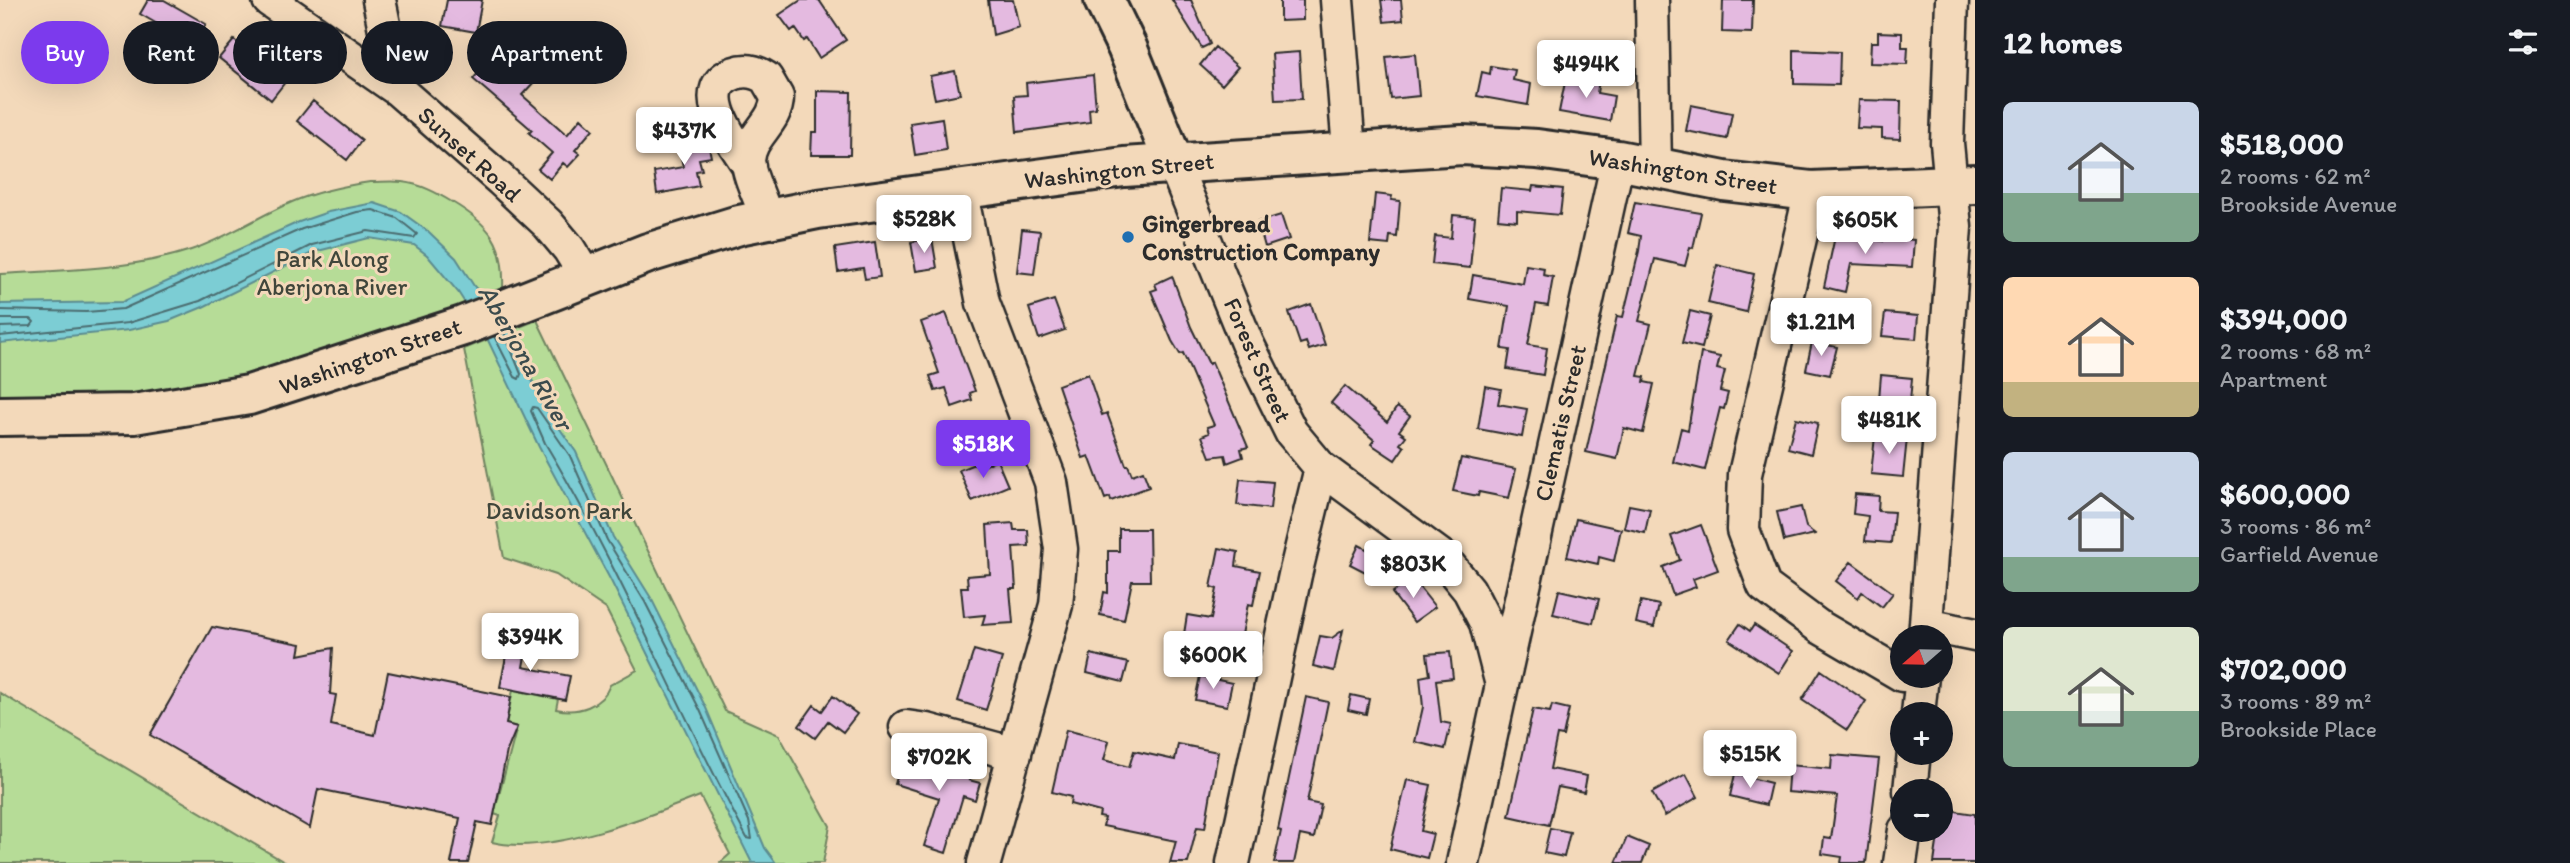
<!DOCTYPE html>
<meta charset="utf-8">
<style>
:root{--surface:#171b24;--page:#20242c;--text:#f1f3f6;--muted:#9ea1a6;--accent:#7c3aed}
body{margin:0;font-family:Itim,sans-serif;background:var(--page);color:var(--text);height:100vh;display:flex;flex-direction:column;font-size:26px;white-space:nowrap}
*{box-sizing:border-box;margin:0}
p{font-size:23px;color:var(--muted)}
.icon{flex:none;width:38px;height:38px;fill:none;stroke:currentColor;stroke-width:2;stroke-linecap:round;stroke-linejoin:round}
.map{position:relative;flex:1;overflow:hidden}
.panel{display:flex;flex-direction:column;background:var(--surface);width:595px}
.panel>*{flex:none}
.guide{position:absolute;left:21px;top:21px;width:665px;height:63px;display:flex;gap:14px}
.needle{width:46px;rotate:250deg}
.controls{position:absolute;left:1890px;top:625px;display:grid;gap:14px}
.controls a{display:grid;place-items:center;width:63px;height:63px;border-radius:50%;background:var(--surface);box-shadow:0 7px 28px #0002;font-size:35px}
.price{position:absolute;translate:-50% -60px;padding:0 16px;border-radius:7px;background:#fff;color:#222;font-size:23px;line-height:46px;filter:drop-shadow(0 2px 4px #0008)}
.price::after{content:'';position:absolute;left:50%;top:42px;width:21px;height:16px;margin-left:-10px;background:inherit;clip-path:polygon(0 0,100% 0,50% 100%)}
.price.current{background:var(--accent);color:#fff}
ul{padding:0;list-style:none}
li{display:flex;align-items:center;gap:21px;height:175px;padding:0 28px}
li span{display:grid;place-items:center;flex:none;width:196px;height:140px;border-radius:10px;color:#555}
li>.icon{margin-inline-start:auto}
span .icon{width:84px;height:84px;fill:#fffc;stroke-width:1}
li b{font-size:30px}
h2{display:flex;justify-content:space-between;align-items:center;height:84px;padding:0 28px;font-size:30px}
.pill{padding:0 24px;border-radius:32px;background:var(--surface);box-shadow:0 7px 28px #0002;font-size:24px;line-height:63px}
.pill.current{background:var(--accent);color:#fff}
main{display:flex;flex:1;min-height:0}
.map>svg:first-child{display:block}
.green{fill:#b6dc97;stroke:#708461;stroke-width:2}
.water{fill:#7ccdd4;stroke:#5c8c90;stroke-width:2}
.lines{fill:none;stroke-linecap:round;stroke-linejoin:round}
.shore{stroke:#4b6c6f;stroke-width:2}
.building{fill:#e4bae0;stroke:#2b2b2b;stroke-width:2}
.minor-casing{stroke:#2b2b2b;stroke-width:37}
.major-casing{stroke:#2b2b2b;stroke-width:44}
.minor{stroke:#f3d9ba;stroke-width:32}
.major{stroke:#f3d9ba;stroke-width:38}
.poi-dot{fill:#1f6fb2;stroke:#f3d9ba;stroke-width:2.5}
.labels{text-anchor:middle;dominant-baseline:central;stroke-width:6;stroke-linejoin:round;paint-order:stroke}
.street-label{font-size:24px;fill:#2b2b2b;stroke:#f3d9ba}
.poi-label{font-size:24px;font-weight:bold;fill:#2b2b2b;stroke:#f3d9ba;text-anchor:start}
.park-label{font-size:24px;fill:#40463b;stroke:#f3d9ba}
.water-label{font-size:26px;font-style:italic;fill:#3b4b4d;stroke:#f3d9ba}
</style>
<main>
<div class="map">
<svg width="1975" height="863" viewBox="0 0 1975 863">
<rect width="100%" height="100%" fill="#f3d9ba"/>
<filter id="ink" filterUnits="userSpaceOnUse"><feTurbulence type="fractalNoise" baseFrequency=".0143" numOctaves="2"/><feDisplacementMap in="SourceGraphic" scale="14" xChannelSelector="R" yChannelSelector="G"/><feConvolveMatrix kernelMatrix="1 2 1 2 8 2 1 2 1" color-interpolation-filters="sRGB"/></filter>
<g filter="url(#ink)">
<!-- green -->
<path class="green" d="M370,182C381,182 392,181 402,182C421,184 437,193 452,202C489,224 505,243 503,288L445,314L357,347L191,392L0,400V274C63,270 130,270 191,250C227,238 258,216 292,202C318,191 343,186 370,182Z
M537,320L725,711L779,735L830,826L823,863H720L730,854L700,796C647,817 548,856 492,842L500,816L494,814L517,727L506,724L513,690L558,699L556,709C578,714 602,706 610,685L637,670L606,609L556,575L504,558L464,349Z
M0,693L286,863H0Z"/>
<!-- water -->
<path class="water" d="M374,203L401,212L429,232L456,258L474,286L510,329L542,403L576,452L613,537L651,598L706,708L765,848L776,863H752L610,579L539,447L485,334L458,292L427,255L414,245L369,238L314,252L203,307L169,321L129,330L0,343V304L122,302L299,222L328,212Z"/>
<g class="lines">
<!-- shore -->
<path class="shore" d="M0,310L86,312L123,309L302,229L357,212L373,210L397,218L417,234L414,238L368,231L312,245L200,301L128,323L0,336
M0,319H31L34,322L31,326L0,327
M494,336L515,377L519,379L521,374L504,332
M533,407L537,408L570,456L607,540L645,602L700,710L749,821L752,839L747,838C677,708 621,570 545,443L531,411Z"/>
</g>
<!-- building -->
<path class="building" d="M148,0H164L206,24L194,45L140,14Z
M447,0H482L476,32L442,26Z
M801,0H819L846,40L819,58L807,39L804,41L795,28L791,31L779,15Z
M988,0H1013L1019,27L993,35Z
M1172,0H1191L1210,44L1202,48Z
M1280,0H1303V20L1280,21Z
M1381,0H1401L1403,20L1384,22Z
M1723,0H1753L1752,33L1722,32Z
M1878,32L1902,33V47H1908L1907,64L1870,63L1871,42H1878Z
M234,40L286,81L271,100L219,58Z
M1215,47L1238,67L1222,85L1200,65Z
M1794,50L1840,52L1839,85L1794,84Z
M1299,52L1302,99L1275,100L1272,54Z
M1415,54L1419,96L1391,99L1386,57Z
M493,56L515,75L520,68L535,81L522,95L567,135L581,118L593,129L575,150L580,154L568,167L563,163L550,179L538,169L552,153L529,133L532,130L473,79Z
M1491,66L1515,70L1513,80L1531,84L1528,105L1477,96L1482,72L1490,74Z
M955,71L960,94L935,99L930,76Z
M1093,75L1096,108L1089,109L1090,122L1017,132L1014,96L1027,95L1026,83Z
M1579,77L1599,80L1597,93L1614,96L1610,121L1559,112L1565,82L1577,84Z
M817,91L851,92L850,155H811L812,132H817Z
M1859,100L1901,101L1900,139L1882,138V129L1857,128Z
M313,101L362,140L347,160L297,121Z
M1691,105L1732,113L1727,139L1686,131Z
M942,118L946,150L915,155L910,123Z
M707,137L711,157L699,159L702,170L696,171L699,186L657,194L654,172L683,167L678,142Z
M1533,186L1563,189L1560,215L1517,211V221L1498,219L1501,188L1532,191Z
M1375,194L1392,196L1391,200L1400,201L1397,237L1390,236L1389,245L1370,243Z
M1635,202L1701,213L1693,248L1690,247L1685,266L1655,259L1639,321L1651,324L1638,376L1645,377L1644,382L1654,384L1643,433L1624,428L1617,459L1586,452L1617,316L1623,317L1639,251L1641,236L1628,233Z
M1281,215L1289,239L1265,247L1258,222Z
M1453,215L1475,217L1470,268L1432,264L1435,236L1451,238Z
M1022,229L1040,231L1034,274L1017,272Z
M1836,232L1883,241V237L1914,240L1912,267L1851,264L1845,292L1824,287Z
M932,238L937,268L916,271L911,242Z
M875,242L880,277L865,279L863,268L838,272L835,248Z
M1526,265L1544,268L1543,275L1553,277L1548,306L1536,304L1528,345L1547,348L1543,375L1507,369L1510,350L1502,349L1509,306L1469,299L1473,275L1523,284Z
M1717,265L1754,274L1746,312L1708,303Z
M1172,276L1191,327L1209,364L1212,362L1248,447L1241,449L1243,457L1227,463L1225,455L1210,457L1202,436L1209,433L1207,427L1214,425L1183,353L1180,354L1172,341L1151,291L1157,289L1155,284Z
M1054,300L1065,330L1039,339L1029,308Z
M1311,304L1325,345L1309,350L1306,342L1300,344L1289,312Z
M1690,311L1710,316L1702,348L1682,343Z
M946,313L975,391L970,393L972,400L952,407L946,388L935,391L930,376L939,373L921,322Z
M1885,313L1918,316L1916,339L1882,336Z
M1812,342L1837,347L1830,375L1806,370Z
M1701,353L1720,357L1717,369L1725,371L1720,391L1728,393L1724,409L1720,408L1705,470L1673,462L1681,428L1688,430Z
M1088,374L1102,415L1107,413L1126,465H1128L1132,475L1143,471L1149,487L1111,501L1110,497L1105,499L1089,456L1083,458L1058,385Z
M1881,375L1912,378L1910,402L1879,399Z
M1345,386L1387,422L1397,407L1410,416L1399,431L1406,436L1400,444L1404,447L1395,460L1371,444L1374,440L1331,403Z
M1485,386L1501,389L1498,404L1527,409L1522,437L1478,429Z
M1796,418L1818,423L1811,454L1788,448Z
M1875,436L1907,438L1903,477L1871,474Z
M1461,458L1516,469L1509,498L1479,492L1478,496L1453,491Z
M997,460L1008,486L972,501L959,470L977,463L979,468Z
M1240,479L1273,482L1270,509L1237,505Z
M1855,494L1879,496L1878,511L1894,512L1891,543L1865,541L1868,516L1853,514Z
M1629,505L1650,509L1645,533L1624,528Z
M1801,507L1806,527L1815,534L1784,541L1777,512Z
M1576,519L1621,529L1614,561L1599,557L1598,564L1567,557Z
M1013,523L1014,530H1028L1029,546L1013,547L1016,589H1010L1013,623L982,625L985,615L964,617L961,587H968L967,576L990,574L987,525Z
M1701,525L1718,570L1693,579L1696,587L1673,595L1663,567L1680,560L1671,536Z
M1119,529H1149L1150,581H1132L1124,620L1100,615L1104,592L1108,593V551H1119Z
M1359,545L1387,560L1377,578L1350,564Z
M1219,548L1238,552L1236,566L1260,571L1253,605L1248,604L1240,645L1184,634L1187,615L1211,619L1217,589L1211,587Z
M1851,562L1893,593L1882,607L1862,592L1858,598L1836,581Z
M1412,578L1435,607L1414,622L1392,593Z
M1559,590L1599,599L1593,623L1553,614Z
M1641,601L1659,605L1654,627L1636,623Z
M1740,624L1750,631L1754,625L1793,651L1779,673L1729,640Z
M212,627L301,644L299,655L333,648L330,694L336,695L331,725L375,735L388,672L511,697L506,724L517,727L507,751L492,825L477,822L468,863H451L460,818L318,789L310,828L150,735Z
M1343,630L1334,671L1313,666L1320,636L1332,638Z
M511,631L529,635L523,667L570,676L565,700L500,687Z
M974,650L1002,658L986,710L958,701Z
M1450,652L1453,678L1436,680L1441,722L1451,724L1445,749L1415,742L1423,707L1420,677L1430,675L1427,654Z
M1091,654L1128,663L1123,682L1087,673Z
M1821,670L1866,701L1847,730L1802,700Z
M1200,676L1232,683L1227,706L1195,700Z
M1351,695L1369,699L1366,714L1348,710Z
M833,696L857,714L843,732L828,721L815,738L799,726L814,705L822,711Z
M1306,697L1328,702L1307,802L1321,805L1314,838L1300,835L1294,863H1274L1281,831L1278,830Z
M1552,705L1569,709L1563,736L1557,735L1550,769L1587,776L1584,792L1558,787L1549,825L1509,816L1533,709L1550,712Z
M1066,730L1109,741L1104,760L1129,767L1134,751L1175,760L1178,744L1218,752L1205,828L1197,827L1188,863H1170L1176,841L1103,826L1105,818L1099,817L1100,812L1070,804L1071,797L1052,792Z
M904,753L954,768L956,762L973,768L969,780L980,783L975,800L963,796L946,853L924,846L939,798L895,784Z
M1832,755L1879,759L1866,863H1841L1842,857L1822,854L1824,838L1831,839L1837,796L1787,792L1789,765L1831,769Z
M1686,774L1698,797L1665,816L1652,793Z
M1735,774L1771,783L1766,805L1730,796Z
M1407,780L1431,785L1421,831L1433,834L1427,858L1390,849Z
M1942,809L1975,814V863H1934Z
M1550,828L1570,832L1564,857L1544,853Z
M1627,837L1649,846L1642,863H1616Z"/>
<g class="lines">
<defs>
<path id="minor" d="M269,0L397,89L501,180L548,224L569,249L586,277
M379,0L397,89
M1337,0L1349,150
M1652,0L1655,168
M1173,161L1247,343L1291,432L1321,468L1442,557L1469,590L1486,623L1502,685L1463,863
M749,166C735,144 690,88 735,73C746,69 757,72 766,78L777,97C777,123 749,135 748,161C748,175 763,204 767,219
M960,188L983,303L1051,482L1061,549L1056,605L984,863
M1811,191L1745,474L1743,530L1764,586L1818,626L1902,675
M1926,625L1975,635
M1925,637L1955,227L1947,143L1952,0
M1504,677L1618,160
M1918,714L1922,676
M906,727L927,730L1015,754
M1910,791L1914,752
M1233,863L1295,575L1321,468
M1900,863L1905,830"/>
<path id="major" d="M1104,0L1127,47L1173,161
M0,416L134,414L249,395L463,326L648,253L739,225L818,209L1124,167L1462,145L1537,149L1618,160L1724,181L1811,191L1975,184"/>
</defs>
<!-- minor casing -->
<use href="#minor" class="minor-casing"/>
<!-- major casing -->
<use href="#major" class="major-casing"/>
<!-- minor -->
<use href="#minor" class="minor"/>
<!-- major -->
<use href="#major" class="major"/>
</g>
</g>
<!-- markers -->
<circle class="poi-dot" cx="1128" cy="237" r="7"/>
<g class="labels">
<!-- street labels -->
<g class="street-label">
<text transform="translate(470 154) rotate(42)">Sunset Road</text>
<text transform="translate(1119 170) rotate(-6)">Washington Street</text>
<text transform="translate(1683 171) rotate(9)">Washington Street</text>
<text transform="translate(370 356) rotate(-19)">Washington Street</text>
<text transform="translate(1258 360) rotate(66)">Forest Street</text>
<text transform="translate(1560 423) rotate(-77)">Clematis Street</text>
</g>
<!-- poi labels -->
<g class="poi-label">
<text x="1142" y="223">Gingerbread<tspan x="1142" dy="28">Construction Company</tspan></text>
</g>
<!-- park labels -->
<g class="park-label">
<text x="332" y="258">Park Along<tspan x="332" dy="28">Aberjona River</tspan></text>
<text x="559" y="510">Davidson Park</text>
</g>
<!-- water labels -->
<g class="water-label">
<text transform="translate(526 357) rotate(60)">Aberjona River</text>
</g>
</g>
</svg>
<div class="controls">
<a><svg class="needle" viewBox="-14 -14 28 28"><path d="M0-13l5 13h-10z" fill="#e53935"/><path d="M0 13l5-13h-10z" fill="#9ea1a6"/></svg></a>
<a>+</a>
<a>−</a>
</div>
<b class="price" style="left:1586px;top:100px">$494K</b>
<b class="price" style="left:684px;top:167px">$437K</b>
<b class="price" style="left:924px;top:255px">$528K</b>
<b class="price" style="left:1865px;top:256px">$605K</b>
<b class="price" style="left:1821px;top:358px">$1.21M</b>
<b class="price" style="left:1889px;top:456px">$481K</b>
<b class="price current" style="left:983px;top:480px">$518K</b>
<b class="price" style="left:1413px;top:600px">$803K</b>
<b class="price" style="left:530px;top:673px">$394K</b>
<b class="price" style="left:1213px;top:691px">$600K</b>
<b class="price" style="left:1750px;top:790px">$515K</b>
<b class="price" style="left:939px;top:793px">$702K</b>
<div class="guide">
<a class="pill current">Buy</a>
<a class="pill">Rent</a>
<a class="pill">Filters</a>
<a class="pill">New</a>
<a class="pill">Apartment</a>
</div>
</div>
<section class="panel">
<h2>12 homes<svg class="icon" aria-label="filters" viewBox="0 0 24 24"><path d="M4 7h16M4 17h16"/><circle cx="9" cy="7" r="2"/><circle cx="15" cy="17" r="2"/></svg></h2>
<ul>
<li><span style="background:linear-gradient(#c9d6e8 65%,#7fa58c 0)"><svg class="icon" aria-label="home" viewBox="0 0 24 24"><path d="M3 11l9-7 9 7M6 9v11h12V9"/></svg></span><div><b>$518,000</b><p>2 rooms · 62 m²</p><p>Brookside Avenue</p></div></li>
<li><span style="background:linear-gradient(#ffd9b3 75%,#c2b280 0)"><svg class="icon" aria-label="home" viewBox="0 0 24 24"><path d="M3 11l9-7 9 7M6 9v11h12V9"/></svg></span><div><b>$394,000</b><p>2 rooms · 68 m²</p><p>Apartment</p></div></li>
<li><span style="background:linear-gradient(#c9d6e8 75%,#7fa58c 0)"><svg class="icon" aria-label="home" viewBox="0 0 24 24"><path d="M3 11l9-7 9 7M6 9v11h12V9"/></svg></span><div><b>$600,000</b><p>3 rooms · 86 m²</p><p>Garfield Avenue</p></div></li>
<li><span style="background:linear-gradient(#dfe7d0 60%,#7fa58c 0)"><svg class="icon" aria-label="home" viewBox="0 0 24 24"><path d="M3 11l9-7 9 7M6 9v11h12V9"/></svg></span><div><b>$702,000</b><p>3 rooms · 89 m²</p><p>Brookside Place</p></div></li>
</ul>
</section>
</main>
